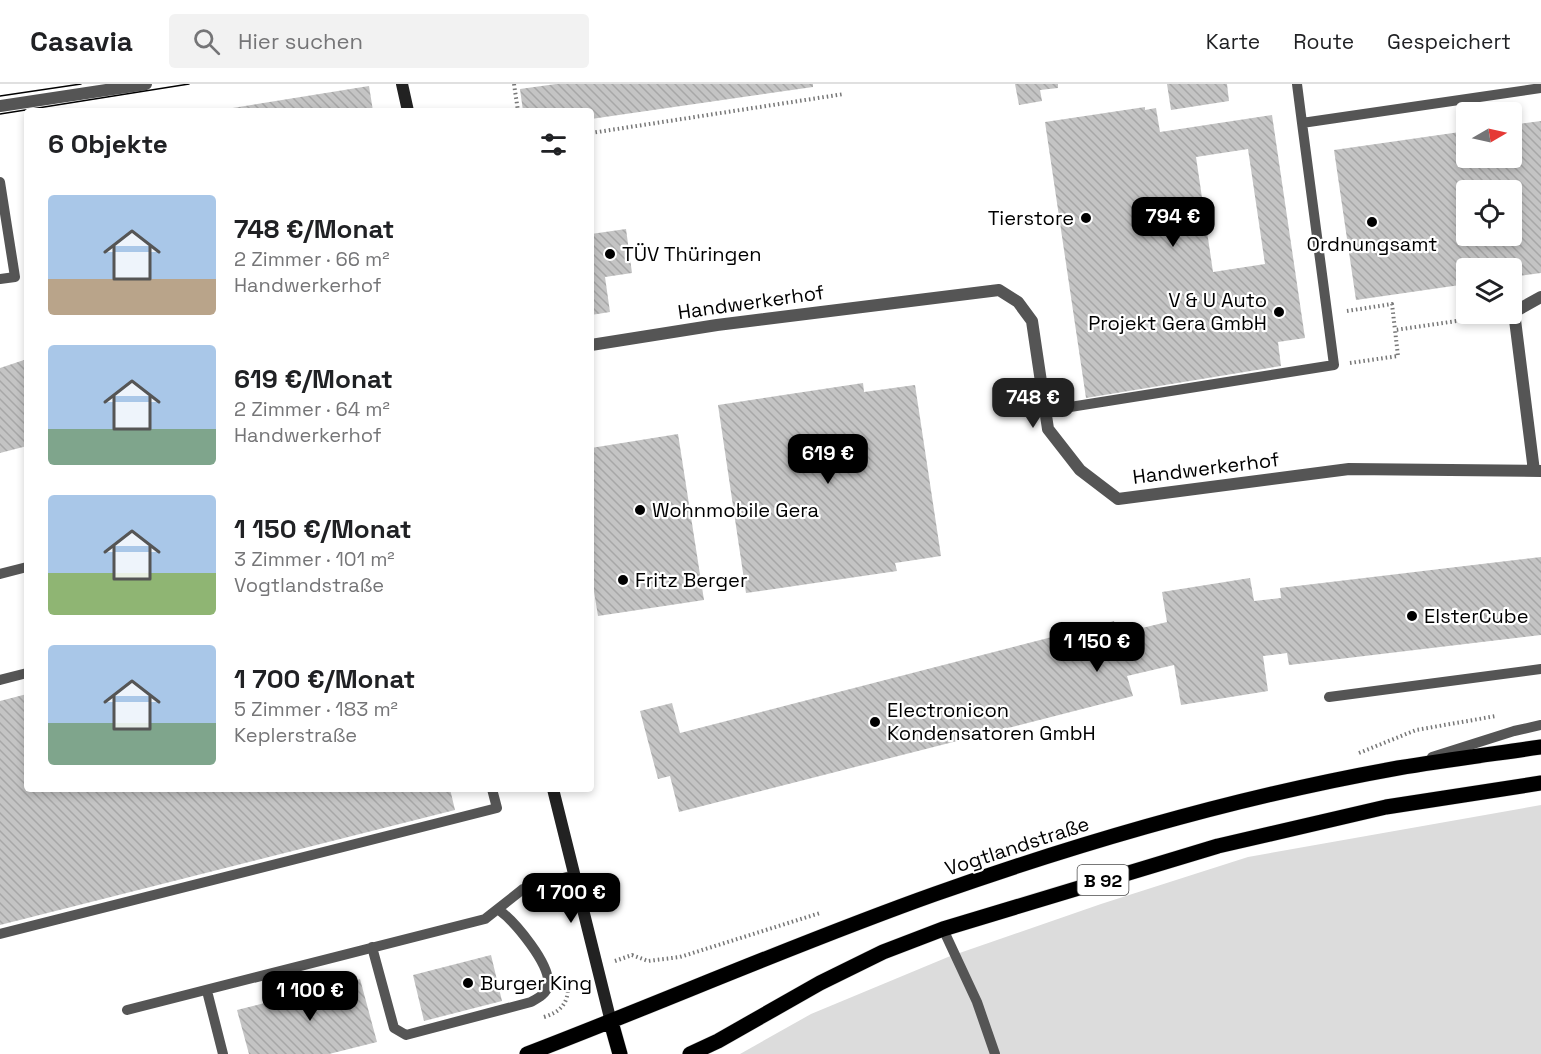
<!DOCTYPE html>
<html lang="de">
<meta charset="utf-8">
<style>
:root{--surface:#fff;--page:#f2f2f2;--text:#202124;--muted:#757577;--line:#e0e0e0;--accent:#000}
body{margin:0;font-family:"Space Grotesk",sans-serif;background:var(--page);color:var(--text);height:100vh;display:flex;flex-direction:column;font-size:22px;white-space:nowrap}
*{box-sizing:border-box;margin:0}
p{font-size:20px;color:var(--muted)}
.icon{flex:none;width:33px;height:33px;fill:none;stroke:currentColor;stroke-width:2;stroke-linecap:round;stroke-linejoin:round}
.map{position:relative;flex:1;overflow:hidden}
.details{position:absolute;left:24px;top:24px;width:570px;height:684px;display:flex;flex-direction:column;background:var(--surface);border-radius:6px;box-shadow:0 3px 9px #0003}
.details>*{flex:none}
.needle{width:39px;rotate:81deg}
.controls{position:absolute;left:1456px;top:18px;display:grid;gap:12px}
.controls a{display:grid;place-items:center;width:66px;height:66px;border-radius:6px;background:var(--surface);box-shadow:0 3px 9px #0003;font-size:30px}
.price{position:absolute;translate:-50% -51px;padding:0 14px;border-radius:12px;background:var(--accent);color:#fff;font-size:20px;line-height:39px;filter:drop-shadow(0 2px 3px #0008)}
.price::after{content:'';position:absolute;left:50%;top:36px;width:18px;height:14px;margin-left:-9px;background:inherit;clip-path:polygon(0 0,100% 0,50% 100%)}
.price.on{background:#222;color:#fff}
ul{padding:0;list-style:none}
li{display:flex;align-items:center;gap:18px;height:150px;padding:0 24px}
li span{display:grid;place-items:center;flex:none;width:168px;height:120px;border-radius:6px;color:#555}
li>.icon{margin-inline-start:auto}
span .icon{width:72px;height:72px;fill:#fffc;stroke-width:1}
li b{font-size:26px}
h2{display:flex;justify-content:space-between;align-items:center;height:72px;padding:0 24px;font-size:26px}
header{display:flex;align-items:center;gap:36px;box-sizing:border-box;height:84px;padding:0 30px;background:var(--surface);border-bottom:2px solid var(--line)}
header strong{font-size:28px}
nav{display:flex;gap:33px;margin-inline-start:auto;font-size:21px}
.search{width:420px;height:54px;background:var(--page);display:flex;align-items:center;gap:15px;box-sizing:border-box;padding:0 21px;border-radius:6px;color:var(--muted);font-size:22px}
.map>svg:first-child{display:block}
.grass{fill:#dcdcdc}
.building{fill:url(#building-back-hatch);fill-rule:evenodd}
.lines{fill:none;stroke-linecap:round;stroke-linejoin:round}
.primary-casing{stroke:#dbdbdb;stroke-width:16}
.path{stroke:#777;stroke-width:4;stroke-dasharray:1.5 3;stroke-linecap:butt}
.service{stroke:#555;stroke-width:10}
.minor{stroke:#555;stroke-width:12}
.tertiary{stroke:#555;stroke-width:12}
.secondary{stroke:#222;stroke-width:12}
.primary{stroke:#000;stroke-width:15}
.tram{stroke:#000;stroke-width:1.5}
.poi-dot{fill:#000;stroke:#fff;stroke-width:2}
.labels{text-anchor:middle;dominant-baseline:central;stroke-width:4.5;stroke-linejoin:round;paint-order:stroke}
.shield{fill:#fff;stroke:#4c4c4c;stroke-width:1.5}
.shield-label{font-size:18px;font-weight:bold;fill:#000}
.poi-label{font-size:20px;fill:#000;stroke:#fff;text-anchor:start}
.street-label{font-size:20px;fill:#000;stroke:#fff}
</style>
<header>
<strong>Casavia</strong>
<div class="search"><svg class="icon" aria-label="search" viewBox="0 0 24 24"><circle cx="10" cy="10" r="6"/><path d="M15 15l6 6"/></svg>Hier suchen</div>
<nav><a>Karte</a><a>Route</a><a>Gespeichert</a></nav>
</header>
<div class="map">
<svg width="1541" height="970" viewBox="0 0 1541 970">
<defs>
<pattern id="building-back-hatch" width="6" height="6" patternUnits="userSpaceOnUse" patternTransform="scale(1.5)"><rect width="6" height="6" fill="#c4c4c4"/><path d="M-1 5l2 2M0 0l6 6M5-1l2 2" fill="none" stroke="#a7a7a7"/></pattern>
</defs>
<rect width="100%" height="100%" fill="#fff"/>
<!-- grass -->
<path class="grass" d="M1541,721V970H740L811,930L948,873L1101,820L1248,773Z"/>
<!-- building -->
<path class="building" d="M556,0H813V3L591,35V27H523L520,5Z
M1015,0H1058V4L1040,6L1042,17L1019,21Z
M1167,0H1227L1229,17L1171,26Z
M369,2L373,27H220V26Z
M1145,23V26L1156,24L1160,48L1272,31L1305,254L1278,258L1281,282L1086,314L1045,38ZM1248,65L1265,180L1213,188L1196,73Z
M1541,37V189L1512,193V184H1467V200L1356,216L1334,66L1467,47V74H1512V41ZM1467,106H1512V152H1467Z
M626,145L632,189L605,193L610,228L591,231V150Z
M27,275V362L0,369V284Z
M863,299L864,308L915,301L941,472L895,479L897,487L746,509L718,321Z
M678,350L704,516L598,532L591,489V364Z
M1541,473V551L1289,581L1287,569L1263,572L1268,607L1181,621L1174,581L1127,592L1133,612L679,728L670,692L658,695L640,627L672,619L680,649L1114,537L1117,550L1167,538L1162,508L1250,494L1254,517L1281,514L1280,504Z
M27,610V705H450L455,726L0,841V617Z
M491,871L502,917L424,937L413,891Z
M360,895L377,958L329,970H249L237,926Z"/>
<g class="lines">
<defs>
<path id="primary" d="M611,938L620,970
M527,970C663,918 797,859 935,810C1085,757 1241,712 1398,684C1446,676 1493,670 1541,663
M690,970L718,957L820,899L883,868L943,845L1218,762L1386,723L1541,699"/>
</defs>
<!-- primary casing -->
<use href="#primary" class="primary-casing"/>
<!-- path -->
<path class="path" d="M514,0L518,27
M591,49L844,10
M1347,227L1392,220L1395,246
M1350,279L1398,272L1395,246L1498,231
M1359,669L1416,646L1496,632
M615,877L632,871L648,877L680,873L820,829
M544,933C560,928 568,920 568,903"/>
<!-- service -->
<path class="service" d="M1297,0L1302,39L1541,4
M0,98L15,193L0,195
M1045,327L1334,281L1302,39
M0,490L27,483
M0,596L27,589
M1329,613L1541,585
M1432,673L1514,647L1541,641
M943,845L977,918L995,970
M0,850L497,724L492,705
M372,863L394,944L406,951L531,918C538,914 546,910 548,902C552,881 514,837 499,826
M207,907L223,970
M127,926L485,835L523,805L574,791"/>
<!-- minor -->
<path class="minor" d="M591,261L717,241L999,206L1018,218L1032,237L1048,345L1080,386L1118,415L1349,385L1541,387
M1534,387L1514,228L1541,213"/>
<!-- tertiary -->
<path class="tertiary" d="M0,22L146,0"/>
<!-- secondary -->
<path class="secondary" d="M402,0L408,27
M553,705L611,938"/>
<!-- primary -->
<use href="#primary" class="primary"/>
<!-- tram -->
<path class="tram" d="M0,12L81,0
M0,30L189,0"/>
</g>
<!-- markers -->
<g class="poi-dot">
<circle cx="1086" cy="134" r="6"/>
<circle cx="1372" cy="138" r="6"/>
<circle cx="610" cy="170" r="6"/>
<circle cx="1279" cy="228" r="6"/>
<circle cx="640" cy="426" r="6"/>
<circle cx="623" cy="496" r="6"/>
<circle cx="1412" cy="532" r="6"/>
<circle cx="875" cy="638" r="6"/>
<circle cx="468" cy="899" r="6"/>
</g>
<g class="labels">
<!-- shield labels -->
<rect class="shield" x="1077.5" y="781" width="51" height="30" rx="4.5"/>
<g class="shield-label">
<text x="1103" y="796">B 92</text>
</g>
<!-- poi labels -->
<g class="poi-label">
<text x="1074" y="134" text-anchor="end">Tierstore</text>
<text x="1372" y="160" text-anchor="middle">Ordnungsamt</text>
<text x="622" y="170">TÜV Thüringen</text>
<text x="1267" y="216" text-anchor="end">V &amp; U Auto<tspan x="1267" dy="23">Projekt Gera GmbH</tspan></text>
<text x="652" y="426">Wohnmobile Gera</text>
<text x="635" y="496">Fritz Berger</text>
<text x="1424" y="532">ElsterCube</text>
<text x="887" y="626">Electronicon<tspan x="887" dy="23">Kondensatoren GmbH</tspan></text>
<text x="480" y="899">Burger King</text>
</g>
<!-- street labels -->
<g class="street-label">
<text transform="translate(751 218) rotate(-8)">Handwerkerhof</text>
<text transform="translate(1206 384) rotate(-7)">Handwerkerhof</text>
<text transform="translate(1017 762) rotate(-18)">Vogtlandstraße</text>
</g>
</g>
</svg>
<div class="controls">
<a><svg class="needle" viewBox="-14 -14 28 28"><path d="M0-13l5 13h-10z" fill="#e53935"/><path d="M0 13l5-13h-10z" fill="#757577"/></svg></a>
<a><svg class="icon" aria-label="locate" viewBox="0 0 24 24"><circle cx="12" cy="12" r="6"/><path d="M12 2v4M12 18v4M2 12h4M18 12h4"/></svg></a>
<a><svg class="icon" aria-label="layers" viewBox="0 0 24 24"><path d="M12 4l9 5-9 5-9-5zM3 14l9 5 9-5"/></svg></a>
</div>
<b class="price" style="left:1173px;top:164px">794 €</b>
<b class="price on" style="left:1033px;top:345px">748 €</b>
<b class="price" style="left:828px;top:401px">619 €</b>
<b class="price" style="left:1097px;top:589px">1 150 €</b>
<b class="price" style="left:571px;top:840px">1 700 €</b>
<b class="price" style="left:310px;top:938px">1 100 €</b>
<section class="details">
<h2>6 Objekte<svg class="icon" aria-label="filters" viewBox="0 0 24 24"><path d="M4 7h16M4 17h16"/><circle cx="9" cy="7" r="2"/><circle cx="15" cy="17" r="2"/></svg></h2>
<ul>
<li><span style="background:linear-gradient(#a9c7e8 70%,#b9a48a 0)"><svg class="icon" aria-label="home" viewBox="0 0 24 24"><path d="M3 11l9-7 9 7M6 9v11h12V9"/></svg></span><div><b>748 €/Monat</b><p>2 Zimmer · 66 m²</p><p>Handwerkerhof</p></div></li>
<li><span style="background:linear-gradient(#a9c7e8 70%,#7fa58c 0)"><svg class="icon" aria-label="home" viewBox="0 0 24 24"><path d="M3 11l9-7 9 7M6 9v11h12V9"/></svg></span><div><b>619 €/Monat</b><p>2 Zimmer · 64 m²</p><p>Handwerkerhof</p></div></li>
<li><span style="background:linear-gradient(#a9c7e8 65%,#8fb573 0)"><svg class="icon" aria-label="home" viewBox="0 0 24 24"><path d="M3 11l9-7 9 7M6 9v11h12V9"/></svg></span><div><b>1 150 €/Monat</b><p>3 Zimmer · 101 m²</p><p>Vogtlandstraße</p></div></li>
<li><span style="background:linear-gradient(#a9c7e8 65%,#7fa58c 0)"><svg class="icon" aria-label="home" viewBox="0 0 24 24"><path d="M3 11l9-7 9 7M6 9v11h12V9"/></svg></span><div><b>1 700 €/Monat</b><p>5 Zimmer · 183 m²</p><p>Keplerstraße</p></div></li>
</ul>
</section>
</div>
